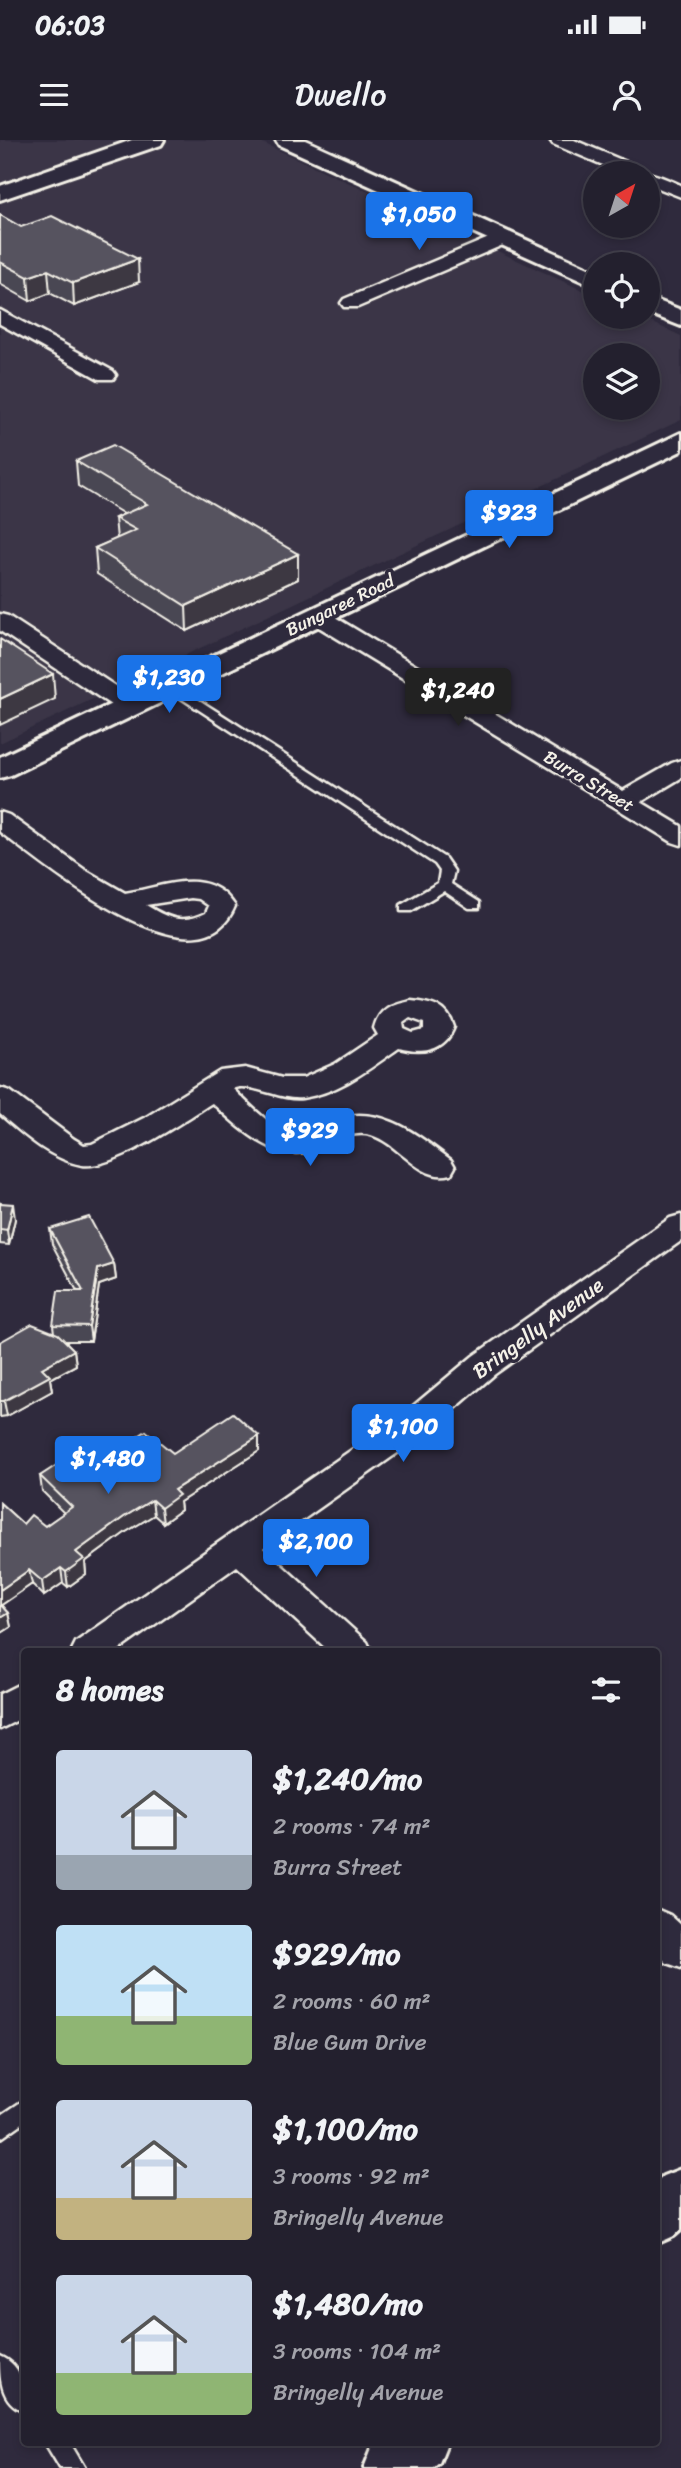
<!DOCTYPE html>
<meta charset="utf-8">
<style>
:root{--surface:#23202e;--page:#2f2d3a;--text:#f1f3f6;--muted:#a3a3aa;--line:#403e4a;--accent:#1a73e8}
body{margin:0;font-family:Sriracha,sans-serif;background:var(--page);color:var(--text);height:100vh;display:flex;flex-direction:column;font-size:26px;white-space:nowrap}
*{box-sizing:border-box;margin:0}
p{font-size:23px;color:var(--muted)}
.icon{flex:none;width:38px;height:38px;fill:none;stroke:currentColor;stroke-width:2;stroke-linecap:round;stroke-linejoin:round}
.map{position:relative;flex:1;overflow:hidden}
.side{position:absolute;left:21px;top:1508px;width:639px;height:798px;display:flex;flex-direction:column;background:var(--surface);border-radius:7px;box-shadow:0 4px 10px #0003,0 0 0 2px var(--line)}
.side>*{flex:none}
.needle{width:46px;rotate:39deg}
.controls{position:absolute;left:583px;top:21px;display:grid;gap:14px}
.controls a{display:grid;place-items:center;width:77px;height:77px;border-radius:50%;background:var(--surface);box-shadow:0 4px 10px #0003,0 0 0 2px var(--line);font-size:35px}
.price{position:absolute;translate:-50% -60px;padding:0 16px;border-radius:7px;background:var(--accent);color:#fff;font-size:23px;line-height:46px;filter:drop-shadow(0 2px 4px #0008)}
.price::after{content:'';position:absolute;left:50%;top:42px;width:21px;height:16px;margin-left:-10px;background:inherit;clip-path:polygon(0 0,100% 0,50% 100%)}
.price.current{background:#222;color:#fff}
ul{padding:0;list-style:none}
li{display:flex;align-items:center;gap:21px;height:175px;padding:0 35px}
li span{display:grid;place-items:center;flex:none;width:196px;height:140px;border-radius:7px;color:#555}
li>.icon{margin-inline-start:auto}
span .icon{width:84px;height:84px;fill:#fffc;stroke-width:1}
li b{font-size:30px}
h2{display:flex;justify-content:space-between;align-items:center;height:84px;padding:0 35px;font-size:30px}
.status{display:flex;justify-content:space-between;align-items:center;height:49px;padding:0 35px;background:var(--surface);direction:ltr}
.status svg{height:19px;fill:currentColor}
header{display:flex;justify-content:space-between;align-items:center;height:91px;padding:0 35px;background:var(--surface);font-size:32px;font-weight:600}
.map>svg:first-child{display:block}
.built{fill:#3b3647;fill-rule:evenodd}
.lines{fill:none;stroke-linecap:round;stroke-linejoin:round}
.lane-casing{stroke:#f4f1e8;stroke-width:5}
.street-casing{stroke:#f4f1e8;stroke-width:5}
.secondary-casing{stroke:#f4f1e8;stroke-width:6}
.lane{fill:#2f2a3d;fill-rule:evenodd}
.street{fill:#2f2a3d;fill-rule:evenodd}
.secondary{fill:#2f2a3d;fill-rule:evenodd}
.wall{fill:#4a4752;stroke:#f4f1e8;stroke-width:2}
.shaded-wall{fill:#3c3942;stroke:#f4f1e8;stroke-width:2}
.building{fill:#56525f;stroke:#f4f1e8;stroke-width:2}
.labels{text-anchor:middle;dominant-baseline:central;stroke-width:7;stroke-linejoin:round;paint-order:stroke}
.far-street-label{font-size:18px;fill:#f4f1e8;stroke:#2f2a3d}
.street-label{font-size:21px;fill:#f4f1e8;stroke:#2f2a3d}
</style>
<div class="status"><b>06:03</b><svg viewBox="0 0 49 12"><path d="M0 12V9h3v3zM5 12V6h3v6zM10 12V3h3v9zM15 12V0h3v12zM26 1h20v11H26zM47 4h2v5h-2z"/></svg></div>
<header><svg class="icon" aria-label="menu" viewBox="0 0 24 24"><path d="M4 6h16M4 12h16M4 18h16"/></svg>Dwello<svg class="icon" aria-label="person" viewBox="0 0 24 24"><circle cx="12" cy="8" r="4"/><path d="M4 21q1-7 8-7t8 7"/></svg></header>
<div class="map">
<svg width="681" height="2328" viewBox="0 0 681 2328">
<rect width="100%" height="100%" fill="#2f2a3d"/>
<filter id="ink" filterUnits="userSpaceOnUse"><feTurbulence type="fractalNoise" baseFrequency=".0143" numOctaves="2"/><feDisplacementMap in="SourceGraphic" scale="14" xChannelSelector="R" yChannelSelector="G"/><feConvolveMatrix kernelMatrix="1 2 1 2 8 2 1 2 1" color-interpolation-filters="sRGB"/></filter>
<g filter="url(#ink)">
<!-- built -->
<path class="built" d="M0,0H256L595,156V177H640L681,196V280L0,603ZM595,215H648V268H595Z"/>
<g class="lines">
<defs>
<path id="lane" d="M171,542L445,718L454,731L451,744L479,762V768H469L444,751L411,771H401V765L438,743L440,731L435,724L167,549V543Z
M24,1960V1982L0,1999V1976Z
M0,2216C24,2226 24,2249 24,2271C0,2262 0,2238 0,2216Z
M45,2303H70L85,2328H60Z"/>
<path id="street" d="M550,0H574L643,29L646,33C658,34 670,41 681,45V57L648,44V33H622L553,4Z
M503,92L510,94L512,98L510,102L358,167H344L341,163L344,159Z
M0,170L113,231L116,235L113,239H99L0,184Z
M317,469L325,471L623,651L672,623L681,620V638L641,662L681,686V705L672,702L309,481L305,476L309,471Z
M0,474L8,476L138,561L141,566L138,571L129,573L120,571L0,491Z
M0,672L9,675L85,730L125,753C164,747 208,725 235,766C199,855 43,724 0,692ZM191,758L199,759L209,766L206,773C182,785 167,778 146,765Z
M410,860C431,862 447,865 454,887C445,912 421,914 399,908C369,929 339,953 302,958C281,961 247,941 233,949C249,964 272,990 294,994C305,996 319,985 329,981C377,962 413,991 451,1020L455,1027L451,1034C420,1043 399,1003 371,995C356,991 343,997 330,1004C281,1030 247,994 212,963C185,980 113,1030 82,1025C50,1019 23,994 0,974V948L10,951L74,999L84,1005L92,1004L146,977L220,931L245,928L282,938H303L335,924L378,895L374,888C379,868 392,864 410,860ZM410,878L424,883V890L413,893L404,889L403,883Z
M681,1075V1101L495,1234L430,1290L263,1408L367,1502L372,1512H330L237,1426L116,1512H71L76,1502L406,1272L473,1216L670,1078Z
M24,1542V1577L0,1589V1554Z
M656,1769L670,1775L681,1785V1828L667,1823L656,1813Z"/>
<path id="secondary" d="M132,0H164L161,5L0,60V46Z
M276,0H305L595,131V147L279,5Z
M648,157L681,170V186L648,173Z
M681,293V311L11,635L0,638V617Z
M681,2029V2090L674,2096L656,2104V2042L663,2036Z
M378,2303H447L439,2323L433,2328H364L372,2308Z"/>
</defs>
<!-- lane casing -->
<use href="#lane" class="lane-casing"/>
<!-- street casing -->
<use href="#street" class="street-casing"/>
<!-- secondary casing -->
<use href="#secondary" class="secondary-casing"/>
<!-- lane -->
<use href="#lane" class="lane"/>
<!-- street -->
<use href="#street" class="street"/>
<!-- secondary -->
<use href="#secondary" class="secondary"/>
</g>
<!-- wall -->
<path class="wall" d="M0,75L21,87L139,142L74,166L50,153L30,161L0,144Z
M76,321L298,414V439L187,491L97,434L95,408L117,399L115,378L124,374L78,346Z
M0,1063L15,1079L9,1105L0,1104Z
M50,1089L114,1124L116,1139L99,1145L91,1201H65L74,1210L76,1225L50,1239L52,1251L7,1276L0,1277V1202L54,1193L53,1185L77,1151L52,1104Z
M259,1296V1311L180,1362L181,1370L163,1383L154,1375L126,1392L85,1422L86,1434L68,1447L63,1443L44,1456L32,1444L1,1465L8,1473L11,1487L0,1494V1363L23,1384L45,1386L64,1373L42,1351L40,1336L101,1321L173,1313Z"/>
<!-- shaded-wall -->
<path class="shaded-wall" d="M138,119L139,142L74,166L73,143Z
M48,130L50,153L30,161L28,137Z
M298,414V439L187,491L186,466Z
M53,534L55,559L0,585V559Z
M13,1064L15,1079L9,1105L7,1090Z
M114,1124L116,1139L99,1145L91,1201L89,1186L98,1129Z
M74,1210L76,1225L50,1239L52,1251L7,1276L4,1261L42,1228Z
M259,1296V1311L180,1362L181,1370L163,1383L161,1368L174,1350Z
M152,1360L154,1375L126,1392L85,1422L86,1434L68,1447L66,1432L76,1412L124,1377Z
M61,1428L63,1443L44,1456L42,1441Z
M29,1430L32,1444L0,1466V1450Z
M8,1473L11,1487L0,1494V1478Z"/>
<!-- building -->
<path class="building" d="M0,75L21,87L52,76L138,119L73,143L48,130L28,137L0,122Z
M113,305L298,414L186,466L95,408L136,390L115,378L147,364L76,321Z
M0,499L53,534L0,559Z
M0,1063L13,1064L7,1090L0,1089Z
M89,1077L114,1124L98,1129L89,1186L53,1185L58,1151H83L50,1089Z
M32,1184L58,1194L74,1210L42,1228L50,1236L4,1261H0V1202Z
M233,1273L259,1296L174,1350L179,1355L161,1368L152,1360L124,1377L76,1412L84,1419L66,1432L61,1428L42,1441L29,1430L0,1450V1363L23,1384L31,1375L45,1386L72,1367L40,1336L86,1306L101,1321L146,1291L173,1313Z
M0,1464L8,1473L0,1478Z"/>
</g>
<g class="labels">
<!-- far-street labels -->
<g class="far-street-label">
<text transform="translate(340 465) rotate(-26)">Bungaree Road</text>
<text transform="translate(589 641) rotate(31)">Burra Street</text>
</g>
<!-- street labels -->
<g class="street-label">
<text transform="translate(538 1188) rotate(-36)">Bringelly Avenue</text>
</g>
</g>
</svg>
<div class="controls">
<a><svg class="needle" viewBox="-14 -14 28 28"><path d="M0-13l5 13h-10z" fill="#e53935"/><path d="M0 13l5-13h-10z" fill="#a3a3aa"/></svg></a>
<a><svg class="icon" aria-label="locate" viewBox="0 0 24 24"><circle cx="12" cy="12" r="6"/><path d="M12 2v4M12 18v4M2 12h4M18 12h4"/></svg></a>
<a><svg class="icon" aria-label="layers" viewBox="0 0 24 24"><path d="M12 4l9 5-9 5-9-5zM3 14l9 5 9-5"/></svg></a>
</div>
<b class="price" style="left:419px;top:112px">$1,050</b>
<b class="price" style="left:509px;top:410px">$923</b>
<b class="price" style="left:169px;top:575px">$1,230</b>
<b class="price current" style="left:458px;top:588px">$1,240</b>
<b class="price" style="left:310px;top:1028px">$929</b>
<b class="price" style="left:403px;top:1324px">$1,100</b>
<b class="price" style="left:108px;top:1356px">$1,480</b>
<b class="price" style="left:316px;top:1439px">$2,100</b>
<section class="side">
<h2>8 homes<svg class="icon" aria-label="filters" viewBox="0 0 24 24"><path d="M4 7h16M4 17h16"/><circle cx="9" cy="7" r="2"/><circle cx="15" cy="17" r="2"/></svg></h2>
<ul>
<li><span style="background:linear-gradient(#c9d6e8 75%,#9aa5b1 0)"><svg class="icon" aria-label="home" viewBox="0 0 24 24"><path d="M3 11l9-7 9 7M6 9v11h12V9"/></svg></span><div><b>$1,240/mo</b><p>2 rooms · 74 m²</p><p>Burra Street</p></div></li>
<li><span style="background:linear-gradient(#bfe0f5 65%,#8fb573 0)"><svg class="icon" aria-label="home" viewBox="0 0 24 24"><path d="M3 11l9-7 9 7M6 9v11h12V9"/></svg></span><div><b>$929/mo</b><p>2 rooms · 60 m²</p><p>Blue Gum Drive</p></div></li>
<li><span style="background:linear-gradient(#c9d6e8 70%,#c2b280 0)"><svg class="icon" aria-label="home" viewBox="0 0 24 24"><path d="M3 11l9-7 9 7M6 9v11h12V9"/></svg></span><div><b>$1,100/mo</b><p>3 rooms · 92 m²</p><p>Bringelly Avenue</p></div></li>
<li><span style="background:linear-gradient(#c9d6e8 70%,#8fb573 0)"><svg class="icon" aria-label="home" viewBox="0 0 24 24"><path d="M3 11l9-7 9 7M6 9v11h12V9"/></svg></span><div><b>$1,480/mo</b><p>3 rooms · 104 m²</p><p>Bringelly Avenue</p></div></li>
</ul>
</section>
</div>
